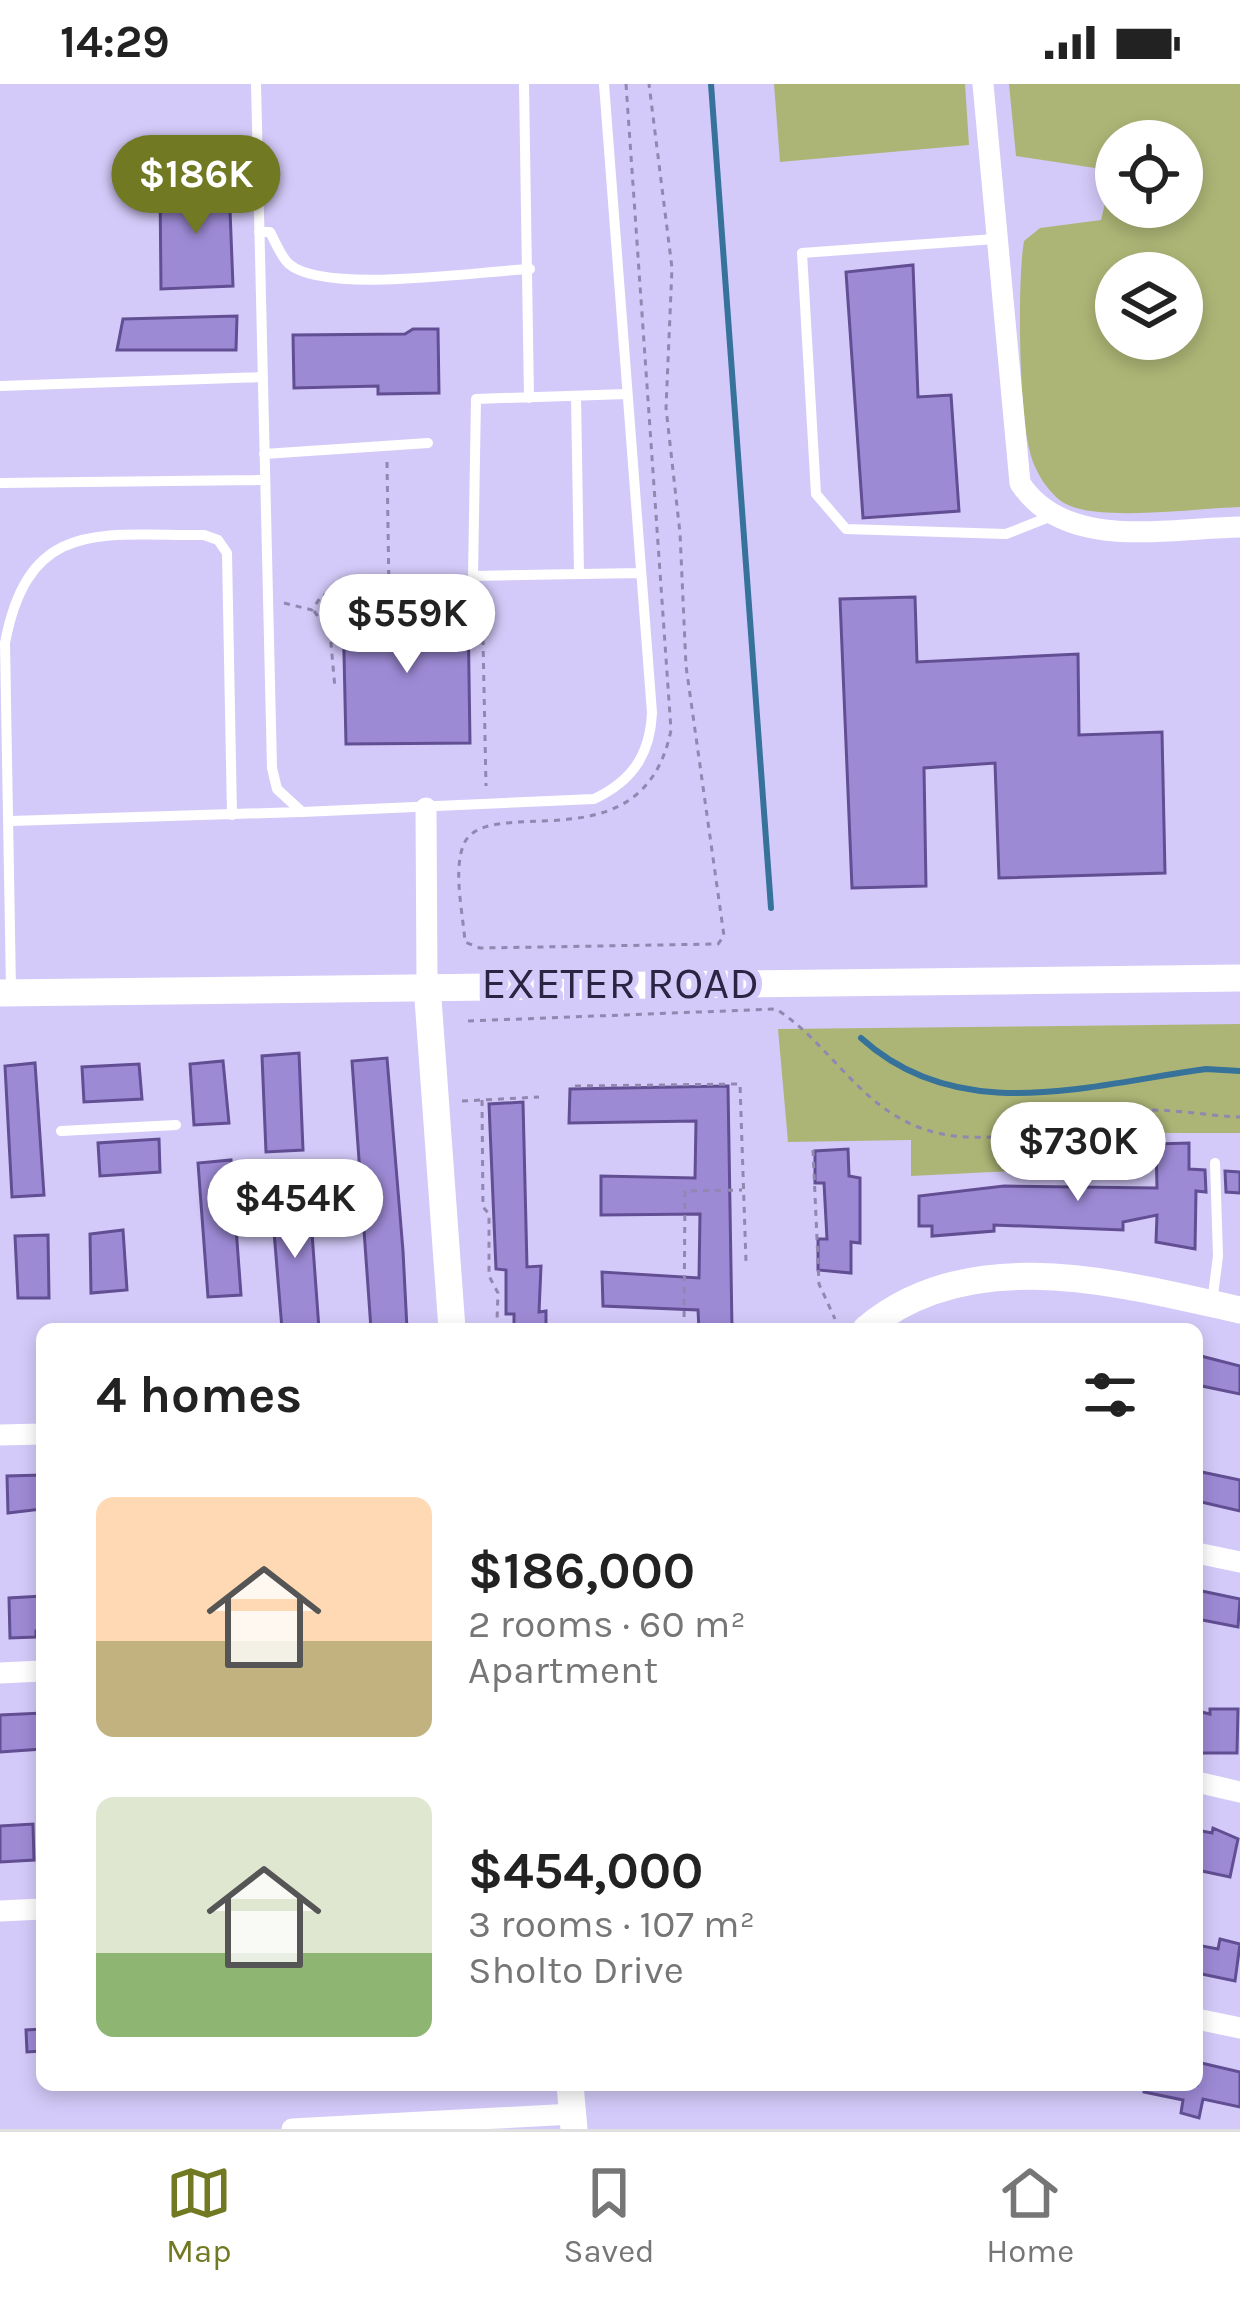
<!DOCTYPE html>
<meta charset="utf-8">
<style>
:root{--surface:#fff;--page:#f2f2f2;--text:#222;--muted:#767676;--line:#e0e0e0;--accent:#717923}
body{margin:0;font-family:Karla,sans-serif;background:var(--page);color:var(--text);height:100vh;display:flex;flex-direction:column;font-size:45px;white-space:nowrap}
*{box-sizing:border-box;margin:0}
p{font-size:39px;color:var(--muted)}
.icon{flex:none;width:66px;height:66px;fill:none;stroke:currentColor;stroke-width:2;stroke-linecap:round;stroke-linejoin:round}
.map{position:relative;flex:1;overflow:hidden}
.side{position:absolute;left:36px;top:1239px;width:1167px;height:768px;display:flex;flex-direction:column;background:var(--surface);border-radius:18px;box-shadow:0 6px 18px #0003}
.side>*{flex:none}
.fabs{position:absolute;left:1095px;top:36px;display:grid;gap:24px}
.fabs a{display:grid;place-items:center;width:108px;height:108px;border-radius:50%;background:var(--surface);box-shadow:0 6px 18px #0003;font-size:60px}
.price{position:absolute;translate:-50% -102px;padding:0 27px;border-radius:42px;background:#fff;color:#222;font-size:39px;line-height:78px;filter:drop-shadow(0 3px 6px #0008)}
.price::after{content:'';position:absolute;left:50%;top:72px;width:36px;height:27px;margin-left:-18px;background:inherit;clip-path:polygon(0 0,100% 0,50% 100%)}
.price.current{background:var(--accent);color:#fff}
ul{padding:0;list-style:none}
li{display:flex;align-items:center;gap:36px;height:300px;padding:0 60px}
li span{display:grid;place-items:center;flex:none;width:336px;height:240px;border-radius:18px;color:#555}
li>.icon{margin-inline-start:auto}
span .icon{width:144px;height:144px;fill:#fffc;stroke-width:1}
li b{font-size:51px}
h2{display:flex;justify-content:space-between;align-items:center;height:144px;padding:0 60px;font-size:51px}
.status{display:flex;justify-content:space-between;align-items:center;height:84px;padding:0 60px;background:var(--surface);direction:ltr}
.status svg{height:33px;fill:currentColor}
.menu{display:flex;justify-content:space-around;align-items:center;height:168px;border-top:3px solid var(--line);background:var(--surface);font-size:33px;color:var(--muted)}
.menu a{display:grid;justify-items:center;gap:6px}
.menu .current{color:var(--accent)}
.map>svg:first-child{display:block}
.green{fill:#adb576;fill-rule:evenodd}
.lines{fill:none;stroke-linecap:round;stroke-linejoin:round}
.stream{stroke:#36729a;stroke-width:6}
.building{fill:#9d8ad5;stroke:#614e93;stroke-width:3}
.path{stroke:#9187b0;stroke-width:3;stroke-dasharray:6 6;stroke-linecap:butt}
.lane{stroke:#fff;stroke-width:10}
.street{stroke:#fff;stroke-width:21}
.secondary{stroke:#fff;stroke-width:27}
.labels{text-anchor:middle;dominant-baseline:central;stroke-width:12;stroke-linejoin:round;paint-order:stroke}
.street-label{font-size:45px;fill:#2c2443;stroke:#d4caf9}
</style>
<div class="status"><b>14:29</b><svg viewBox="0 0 49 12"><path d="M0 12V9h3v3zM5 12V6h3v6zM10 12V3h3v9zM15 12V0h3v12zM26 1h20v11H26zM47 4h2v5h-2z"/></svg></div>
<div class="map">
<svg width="1240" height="2045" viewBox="0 0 1240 2045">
<rect width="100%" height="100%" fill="#d4caf9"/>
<!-- green -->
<path class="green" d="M774,0H965L969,61L780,78Z
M1009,0H1240V423C1199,424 1099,438 1066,420C1049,411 1034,386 1030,368C1019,327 1017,199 1024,157L1040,144L1101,136L1107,111L1095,84L1016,72ZM1182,57V123H1116V57ZM1182,189V255H1116V189Z
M1240,940V1049H1133L1132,1081L911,1092V1056L788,1058L778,945Z"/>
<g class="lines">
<!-- stream -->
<path class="stream" d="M711,0L771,824
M861,954C959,1043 1088,1001 1206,985L1240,987"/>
</g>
<!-- building -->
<path class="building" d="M229,101L233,202L161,205L160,102Z
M913,181L918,313L951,311L959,427L863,434L846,188Z
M237,232L236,266H117L123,235Z
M413,245H438L439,309L378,310V302L294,304L293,251L405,250Z
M915,513L917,578L1078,570L1079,651L1162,648L1165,789L999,794L995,679L924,684L926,802L852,804L840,515Z
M343,524H468L470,659L346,660Z
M299,969L303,1066L266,1068L262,972Z
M387,974L403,1167L407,1245H371L352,977Z
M223,977L229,1039L194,1041L190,980Z
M35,979L44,1111L12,1113L5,982Z
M139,980L142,1015L84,1018L82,983Z
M728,1002L732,1245H699L698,1226L603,1222L602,1188L699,1194L700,1130L601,1131V1092L695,1094L696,1037L569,1039L570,1005Z
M523,1018L527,1183L541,1182L539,1228L546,1227V1245H514V1230H506V1186L496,1185L489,1020Z
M159,1055L160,1088L100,1092L98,1059Z
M1189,1059V1085L1205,1086L1206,1108L1196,1107L1195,1165L1156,1158L1157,1131L1123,1138V1146L994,1141V1147L932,1152V1142H919V1112L1004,1102L1157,1104L1156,1060Z
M848,1065L849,1092L860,1094V1159L851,1158V1189L818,1186V1155H827L824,1099H815V1067Z
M231,1076L241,1211L208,1213L198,1079Z
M1225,1087L1240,1088V1109L1226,1108Z
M309,1108L319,1245H282L271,1111Z
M123,1146L127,1206L91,1209L90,1150Z
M48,1151L49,1214H18L15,1152Z
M1197,1271L1240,1282V1310L1197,1301Z
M1197,1387L1240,1396V1427L1197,1417Z
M42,1391V1425L8,1429L7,1392Z
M1197,1506L1240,1515L1238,1543L1197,1535Z
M42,1512V1547H36V1553L10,1554L9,1514Z
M1210,1625H1238L1237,1669H1197V1627L1210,1630Z
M42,1629V1665L0,1668V1631Z
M33,1740L34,1776L0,1778V1742Z
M1213,1744L1238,1755L1230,1793L1197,1786V1746L1212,1749Z
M1220,1855L1240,1860L1235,1897L1197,1889V1861L1218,1865Z
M42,1945V1967L27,1968L26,1946Z
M1197,1978L1240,1988V2023L1203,2015L1199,2034L1181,2029L1183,2016L1144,2008V2001H1197Z"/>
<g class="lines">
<!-- path -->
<path class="path" d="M626,0L671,646C642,790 479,702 462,765C454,792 463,830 465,858L480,864L718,860L724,852L686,582L680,449L666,324L672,184L649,0
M387,378L389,507
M482,507L486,702
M284,519L312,526L322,511L463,506
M314,527L330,549L335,604
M468,937L776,925C828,958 857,1019 918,1043C986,1069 1062,1039 1129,1028C1163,1022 1205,1032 1240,1033
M575,1002L740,1000L746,1178
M482,1016L483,1123L489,1130V1192L498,1209L497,1237
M462,1017L539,1013
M813,1066L819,1200L835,1235
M684,1245L685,1107L742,1106"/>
<!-- lane -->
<path class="lane" d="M256,0L272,684L277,705L302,728L594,715C632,697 650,671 652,629L604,0
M524,0L529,314
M259,148H270C275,157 281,173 289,180C325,211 480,187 530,185
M995,155L802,169L816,410L846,445L1006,450L1049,433
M0,302L263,293
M626,310L476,315L473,492L640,489
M576,313L579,489
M264,370L428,359
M0,399L265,396
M11,737L299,728
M11,905L5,559C29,432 103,452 204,451L218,456L227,469L232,731
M61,1047L176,1041
M1212,1219L1218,1172L1215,1079"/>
<!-- street -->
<path class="street" d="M983,0L1020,399C1064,468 1169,444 1240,443
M426,724L427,901
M0,1351L42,1350
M1197,1469L1240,1478
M0,1589L42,1587
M1197,1698L1240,1708
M0,1827L42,1825
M1197,1935L1240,1944
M292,2045L573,2030"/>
<!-- secondary -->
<path class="secondary" d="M427,901L452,1245
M0,909L1240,894
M866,1245C970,1157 1122,1200 1240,1226
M570,2001L574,2045"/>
</g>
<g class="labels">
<!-- street labels -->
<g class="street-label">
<text x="620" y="899">EXETER ROAD</text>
</g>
</g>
</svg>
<div class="fabs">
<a><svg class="icon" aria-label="locate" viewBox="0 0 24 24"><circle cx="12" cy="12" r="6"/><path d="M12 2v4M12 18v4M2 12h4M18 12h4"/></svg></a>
<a><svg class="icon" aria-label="layers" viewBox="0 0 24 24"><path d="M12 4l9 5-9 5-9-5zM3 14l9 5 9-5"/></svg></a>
</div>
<b class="price current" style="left:196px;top:153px">$186K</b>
<b class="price" style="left:407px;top:592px">$559K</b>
<b class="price" style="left:1078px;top:1120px">$730K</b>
<b class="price" style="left:295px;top:1177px">$454K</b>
<section class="side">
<h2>4 homes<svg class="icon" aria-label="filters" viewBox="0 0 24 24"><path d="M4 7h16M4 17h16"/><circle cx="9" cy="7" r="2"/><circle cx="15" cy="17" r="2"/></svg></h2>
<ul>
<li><span style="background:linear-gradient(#ffd9b3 60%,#c2b280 0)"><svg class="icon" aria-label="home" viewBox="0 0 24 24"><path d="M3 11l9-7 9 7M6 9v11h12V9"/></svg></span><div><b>$186,000</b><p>2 rooms · 60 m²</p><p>Apartment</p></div></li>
<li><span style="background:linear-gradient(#dfe7d0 65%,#8fb573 0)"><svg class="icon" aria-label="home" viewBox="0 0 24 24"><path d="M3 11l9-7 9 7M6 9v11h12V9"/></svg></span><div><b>$454,000</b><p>3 rooms · 107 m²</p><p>Sholto Drive</p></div></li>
</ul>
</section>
</div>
<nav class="menu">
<a class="current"><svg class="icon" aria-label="map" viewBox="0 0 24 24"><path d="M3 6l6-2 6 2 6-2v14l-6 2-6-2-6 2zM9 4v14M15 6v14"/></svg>Map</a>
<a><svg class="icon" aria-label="saved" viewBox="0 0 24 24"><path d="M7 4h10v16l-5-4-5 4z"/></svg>Saved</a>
<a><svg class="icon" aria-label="home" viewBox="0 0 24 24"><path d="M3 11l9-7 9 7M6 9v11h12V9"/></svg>Home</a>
</nav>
